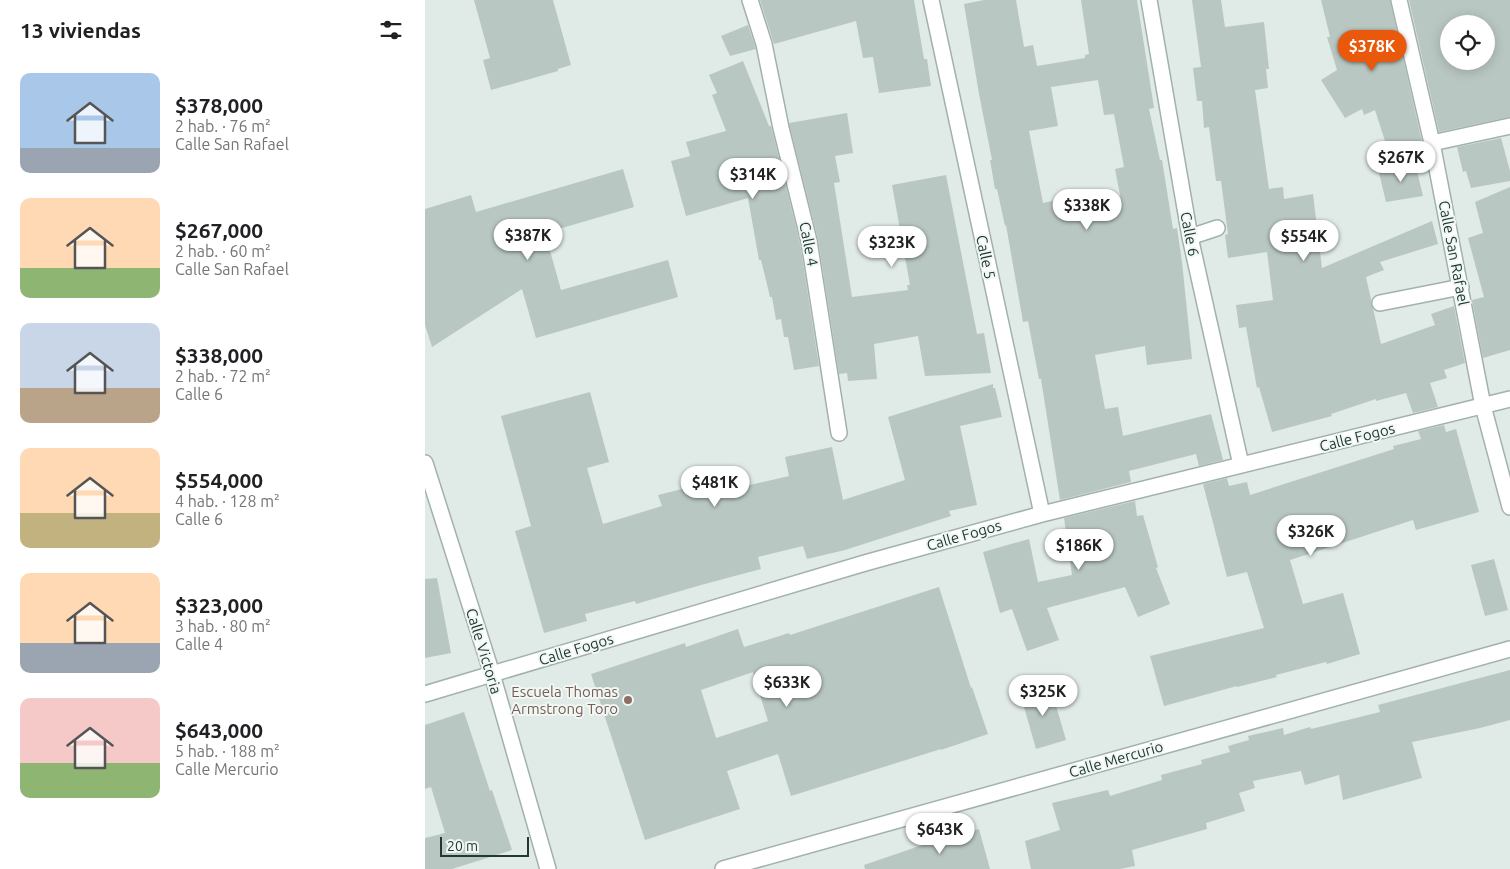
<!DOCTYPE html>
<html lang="es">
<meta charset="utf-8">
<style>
:root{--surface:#fff;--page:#f6f6f6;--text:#202124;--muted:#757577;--accent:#ea580c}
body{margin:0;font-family:Ubuntu,sans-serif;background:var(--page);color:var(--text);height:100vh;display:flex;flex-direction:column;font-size:19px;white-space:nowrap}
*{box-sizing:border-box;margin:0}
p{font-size:16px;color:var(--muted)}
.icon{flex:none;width:28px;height:28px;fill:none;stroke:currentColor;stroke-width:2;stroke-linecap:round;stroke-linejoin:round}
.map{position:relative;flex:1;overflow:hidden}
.side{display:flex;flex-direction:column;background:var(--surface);width:425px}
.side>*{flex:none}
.fabs{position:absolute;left:1015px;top:15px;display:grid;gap:10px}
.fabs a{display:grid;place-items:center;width:55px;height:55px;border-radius:50%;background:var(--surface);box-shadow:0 2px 12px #0003;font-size:25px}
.scale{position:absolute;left:15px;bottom:12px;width:89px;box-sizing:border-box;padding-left:5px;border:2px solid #223933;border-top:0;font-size:14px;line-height:18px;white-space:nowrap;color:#223933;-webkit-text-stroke:4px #f0f7f4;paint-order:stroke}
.price{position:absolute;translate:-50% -42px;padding:0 11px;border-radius:18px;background:#fff;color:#222;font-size:16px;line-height:32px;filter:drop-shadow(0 1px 2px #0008)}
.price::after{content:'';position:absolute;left:50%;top:30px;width:15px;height:11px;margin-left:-8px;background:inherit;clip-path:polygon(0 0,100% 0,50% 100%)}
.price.active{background:var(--accent);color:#fff}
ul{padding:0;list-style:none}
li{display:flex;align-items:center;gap:15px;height:125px;padding:0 20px}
li span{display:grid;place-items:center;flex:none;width:140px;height:100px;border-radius:10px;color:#555}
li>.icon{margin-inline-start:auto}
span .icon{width:60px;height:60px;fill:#fffc;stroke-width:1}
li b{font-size:21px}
h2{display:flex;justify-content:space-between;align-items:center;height:60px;padding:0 20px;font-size:21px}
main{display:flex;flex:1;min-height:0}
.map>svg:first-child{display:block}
.building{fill:#b9c7c2;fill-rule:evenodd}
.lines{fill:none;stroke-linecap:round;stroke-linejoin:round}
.street-casing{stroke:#a3b1ad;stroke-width:18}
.street{stroke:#fff;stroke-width:15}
.education-dot{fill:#8d6e63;stroke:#f0f7f4;stroke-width:2}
.labels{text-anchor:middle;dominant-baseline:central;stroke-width:4;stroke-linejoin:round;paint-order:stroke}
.street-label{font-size:15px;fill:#223933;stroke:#f0f7f4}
.education-label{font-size:15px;fill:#785e54;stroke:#f0f7f4;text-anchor:end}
</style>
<main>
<section class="side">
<h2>13 viviendas<svg class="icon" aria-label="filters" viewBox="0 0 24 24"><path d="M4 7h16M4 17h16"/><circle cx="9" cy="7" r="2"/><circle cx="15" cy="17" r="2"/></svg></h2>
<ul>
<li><span style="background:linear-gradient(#a9c7e8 75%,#9aa5b1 0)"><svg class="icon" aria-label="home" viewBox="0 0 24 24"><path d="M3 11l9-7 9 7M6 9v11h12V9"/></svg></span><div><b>$378,000</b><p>2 hab. · 76 m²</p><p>Calle San Rafael</p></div></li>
<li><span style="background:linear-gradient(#ffd9b3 70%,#8fb573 0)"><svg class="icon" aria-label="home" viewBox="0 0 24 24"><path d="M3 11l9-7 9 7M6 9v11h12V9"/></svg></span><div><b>$267,000</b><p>2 hab. · 60 m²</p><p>Calle San Rafael</p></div></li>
<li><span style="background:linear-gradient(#c9d6e8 65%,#b9a48a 0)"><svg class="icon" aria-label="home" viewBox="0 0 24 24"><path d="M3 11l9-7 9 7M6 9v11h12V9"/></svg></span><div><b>$338,000</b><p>2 hab. · 72 m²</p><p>Calle 6</p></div></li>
<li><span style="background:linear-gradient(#ffd9b3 65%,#c2b280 0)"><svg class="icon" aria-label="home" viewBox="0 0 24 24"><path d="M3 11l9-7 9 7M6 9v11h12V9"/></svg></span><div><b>$554,000</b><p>4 hab. · 128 m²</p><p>Calle 6</p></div></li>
<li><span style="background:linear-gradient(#ffd9b3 70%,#9aa5b1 0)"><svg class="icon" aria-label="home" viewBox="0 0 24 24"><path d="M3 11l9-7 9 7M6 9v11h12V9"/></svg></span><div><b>$323,000</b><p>3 hab. · 80 m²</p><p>Calle 4</p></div></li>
<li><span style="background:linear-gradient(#f6c9c9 65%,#8fb573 0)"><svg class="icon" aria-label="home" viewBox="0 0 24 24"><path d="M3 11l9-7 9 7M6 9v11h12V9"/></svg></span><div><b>$643,000</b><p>5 hab. · 188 m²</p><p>Calle Mercurio</p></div></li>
</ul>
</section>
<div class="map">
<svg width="1085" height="869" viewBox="0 0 1085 869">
<rect width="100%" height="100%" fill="#e0eae6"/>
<!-- building -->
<path class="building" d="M49,0H128L146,65L133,69V71L66,90L58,60L65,58Z
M335,0H489L499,59H502L506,86L454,93L448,57L438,58L431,21L349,44Z
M559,0H591L599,47L608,45L612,66L660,58V55L664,54L656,0H712L729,108L724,109L735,160H737L748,229L752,228L757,262L767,359L722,365L720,346L670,355L680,409L693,407L698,436L786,414L798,460L774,466L771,454L704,471L706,482L635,500L616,379H614L603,321L598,322L581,225L580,226L572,189H570L565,160H567L554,94L539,4ZM673,80L679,115L689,114L699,167L690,169L696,200L634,212L632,200L618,203L604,131L633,126L626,87Z
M767,0H796L800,27L839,22L844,69H841L843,88L830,90L844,189L858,187L859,199L888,194L897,268L1007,221L1013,244L955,262L959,270L941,277L956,344L1010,325L1006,314L1029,306L1040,363L1019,370L1022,378L1005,383L1013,407L988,413L981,393L951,401V399L906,414L907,416L847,432L834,387L832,388L821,327L814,328L811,305L848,300L842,252L803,258L800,235L803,234L796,181H791L784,127L779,128L777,101H772L768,68L776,67Z
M896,0H965L1000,155L968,166L950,110L939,115L937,109L920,118L896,80L912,70L902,37H905Z
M984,0H1085V117L1014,132ZM1024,24H1061V61H1024Z
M323,25L331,49L305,56L296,36Z
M318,61L344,126H346L375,243L394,366L369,370L363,337H359L356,319L351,320L347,297H345L336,260H334L323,198L261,216L246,161L265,156L261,142L301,131L287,95L292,93L284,75Z
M422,113L428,153L410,156L415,182L409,183L427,297L483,290L482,285H485L467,185L521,175L552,334L559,333L566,373L500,376L493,336L449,344L452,379L423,381L422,373L414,374L393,239L364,123Z
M1076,138L1085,171V181L1046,188L1041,171L1038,172L1032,147Z
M990,163L998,196L961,202L954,173Z
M198,169L209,207L120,233L136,290L243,260L253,297L111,338L97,289L7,347L0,325V209L46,195L51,212Z
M1085,187V350L1058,358L1047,300L1059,297L1043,238L1058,233L1050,202Z
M568,384V388H570L577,417L535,426L552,505L524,511L526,516L420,550L382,559L378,546L333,557L336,569L276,585L211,604L210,601L160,614L162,621L119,633L90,531L106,526L76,416L165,392L184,462L162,468L178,524L237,506L233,495L313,475L316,487L364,476L360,457L407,447L418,500L480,480L463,417Z
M1019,425L1021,432L1031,429L1054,512L991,530L988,520L865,560L878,604L918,593L935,654L902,664L901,662L851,675L852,677L812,687V686L739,706L725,656L839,628L822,572L802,577L778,484L802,478L804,486L822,482L825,495L969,449L968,446L996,439L993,431Z
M710,501L712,516L718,515L733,567L731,568L745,604L713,617L700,587L622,608L634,640L602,651L587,609L575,613L558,552L604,539L613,582L647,575L639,518Z
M1069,559L1083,610L1060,616L1046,565Z
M12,578L26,653L0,658V579Z
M514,587L546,688L547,687L563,734L516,750V749L366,796L353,754L302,771L315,809L220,840L166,674L260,643L261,647L313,629L319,647L364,633L365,635ZM328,672L343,721L291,738L276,690Z
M1085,670V720L1055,728L987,742L997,778L918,800L914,775L880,785L876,771L828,781L830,788L814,793L820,811L781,823L782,829L707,850L710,866L695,869H606L600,841L635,830L627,803L683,790L685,796L737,780L736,775L777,764L776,760L805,752L803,746L824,740L823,736L858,728L859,735L885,727L886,729L955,712L953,705Z
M625,685L641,740L611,749L595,693Z
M39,712L65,791L67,790L87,850L27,869H0V838L20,833L6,787L0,789V725Z
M554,829L565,869H440L439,865L512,840V842Z"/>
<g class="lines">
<defs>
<path id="street" d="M325,0L339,44L356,128L384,241L414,433
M506,0L617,514
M724,0L765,237L816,465
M974,0L1007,143L1058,406L1085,507
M1007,143L1085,126
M765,237L792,228
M955,303L1036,287
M0,463L67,674L123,869
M0,694L440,563L617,514L1085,399
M298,869L1085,649"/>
</defs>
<!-- street casing -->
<use href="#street" class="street-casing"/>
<!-- street -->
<use href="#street" class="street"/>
</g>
<!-- markers -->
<circle class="education-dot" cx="203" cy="700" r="5"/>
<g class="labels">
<!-- street labels -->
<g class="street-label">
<text transform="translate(765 234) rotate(79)">Calle 6</text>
<text transform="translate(384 244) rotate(79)">Calle 4</text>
<text transform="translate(1029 253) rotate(79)">Calle San Rafael</text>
<text transform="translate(561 257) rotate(78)">Calle 5</text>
<text transform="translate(932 437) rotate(-14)">Calle Fogos</text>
<text transform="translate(539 535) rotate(-16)">Calle Fogos</text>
<text transform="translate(151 649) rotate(-17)">Calle Fogos</text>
<text transform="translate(59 651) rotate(73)">Calle Victoria</text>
<text transform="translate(691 759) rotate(-16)">Calle Mercurio</text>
</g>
<!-- education labels -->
<g class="education-label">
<text x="193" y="691">Escuela Thomas<tspan x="193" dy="17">Armstrong Toro</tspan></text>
</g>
</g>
</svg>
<div class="fabs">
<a><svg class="icon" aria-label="locate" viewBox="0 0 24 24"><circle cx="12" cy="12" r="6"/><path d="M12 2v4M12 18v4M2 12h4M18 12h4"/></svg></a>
</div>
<div class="scale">20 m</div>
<b class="price active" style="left:947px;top:72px">$378K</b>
<b class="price" style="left:976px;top:183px">$267K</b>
<b class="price" style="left:328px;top:200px">$314K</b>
<b class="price" style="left:662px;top:231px">$338K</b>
<b class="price" style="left:103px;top:261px">$387K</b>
<b class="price" style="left:879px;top:262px">$554K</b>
<b class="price" style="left:467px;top:268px">$323K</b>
<b class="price" style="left:290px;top:508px">$481K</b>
<b class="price" style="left:886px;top:557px">$326K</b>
<b class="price" style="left:654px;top:571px">$186K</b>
<b class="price" style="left:362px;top:708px">$633K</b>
<b class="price" style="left:618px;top:717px">$325K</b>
<b class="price" style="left:515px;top:855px">$643K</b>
</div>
</main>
